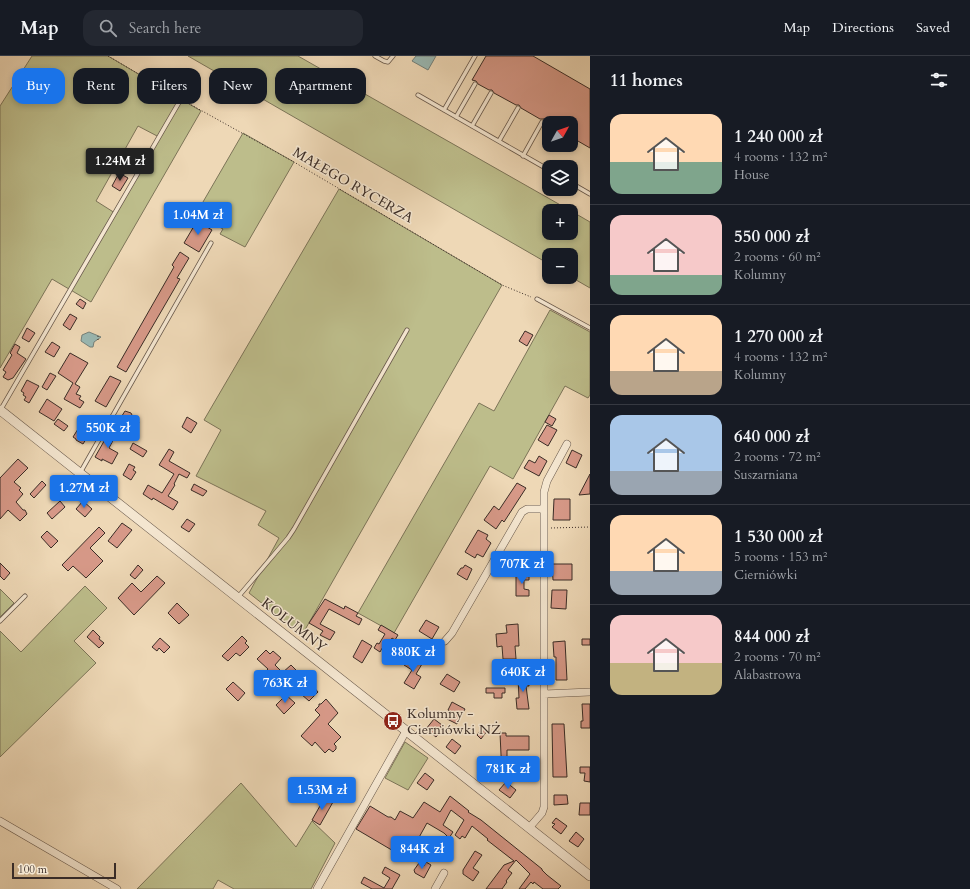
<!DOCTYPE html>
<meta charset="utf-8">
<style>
:root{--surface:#171b24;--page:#242831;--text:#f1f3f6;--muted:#9ea1a6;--line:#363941;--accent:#1a73e8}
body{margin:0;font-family:Cardo,serif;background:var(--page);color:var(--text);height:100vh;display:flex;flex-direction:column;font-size:15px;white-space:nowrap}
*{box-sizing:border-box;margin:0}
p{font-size:13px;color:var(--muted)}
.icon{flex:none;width:22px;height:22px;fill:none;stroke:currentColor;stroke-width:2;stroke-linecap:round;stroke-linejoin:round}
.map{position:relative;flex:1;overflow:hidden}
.panel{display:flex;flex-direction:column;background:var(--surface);width:380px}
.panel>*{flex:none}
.hud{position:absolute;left:12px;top:12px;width:380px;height:36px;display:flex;gap:8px}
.needle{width:26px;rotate:50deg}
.controls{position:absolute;left:542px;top:60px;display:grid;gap:8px}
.controls a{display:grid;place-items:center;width:36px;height:36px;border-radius:8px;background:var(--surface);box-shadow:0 2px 6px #0003;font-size:20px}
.scale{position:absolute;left:12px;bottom:10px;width:104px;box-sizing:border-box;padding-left:4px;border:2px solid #3a2c26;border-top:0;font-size:11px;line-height:14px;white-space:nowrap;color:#3a2c26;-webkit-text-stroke:3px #f4e6d0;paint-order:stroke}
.price{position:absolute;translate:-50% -34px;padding:0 9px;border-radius:4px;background:var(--accent);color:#fff;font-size:13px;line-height:26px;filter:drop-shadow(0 1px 2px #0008)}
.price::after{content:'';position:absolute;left:50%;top:24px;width:12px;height:9px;margin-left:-6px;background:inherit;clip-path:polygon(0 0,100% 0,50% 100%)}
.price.on{background:#222;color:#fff}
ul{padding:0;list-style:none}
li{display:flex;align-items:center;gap:12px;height:100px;padding:0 20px}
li+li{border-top:1px solid var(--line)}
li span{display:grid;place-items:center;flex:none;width:112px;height:80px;border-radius:12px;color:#555}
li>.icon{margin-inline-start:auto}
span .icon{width:48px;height:48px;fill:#fffc;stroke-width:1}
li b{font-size:17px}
h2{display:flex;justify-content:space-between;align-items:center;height:48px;padding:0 20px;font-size:17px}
.tag{padding:0 14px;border-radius:12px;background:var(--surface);box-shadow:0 2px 6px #0003;font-size:14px;line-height:36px}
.tag.on{background:var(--accent);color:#fff}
header{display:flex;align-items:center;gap:24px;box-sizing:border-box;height:56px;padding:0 20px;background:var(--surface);border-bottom:1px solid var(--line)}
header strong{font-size:19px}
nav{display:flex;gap:22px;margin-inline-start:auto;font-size:14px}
.search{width:280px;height:36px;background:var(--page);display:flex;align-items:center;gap:10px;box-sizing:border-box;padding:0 14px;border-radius:12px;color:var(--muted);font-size:15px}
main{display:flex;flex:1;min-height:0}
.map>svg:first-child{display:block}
.green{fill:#bdbd8b;stroke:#7c7458;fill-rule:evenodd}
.water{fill:#9ab9b4;stroke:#74817b}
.building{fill:#d79988;stroke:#3a2c26}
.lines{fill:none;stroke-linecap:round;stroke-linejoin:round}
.service-casing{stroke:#67574a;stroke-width:5}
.minor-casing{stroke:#67574a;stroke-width:8}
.tertiary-casing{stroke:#67574a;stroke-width:10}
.path{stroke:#3a2c26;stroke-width:1;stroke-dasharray:1 2;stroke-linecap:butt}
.service{stroke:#f4e6d0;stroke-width:3.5}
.minor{stroke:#f4e6d0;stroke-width:7}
.tertiary{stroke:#f4e6d0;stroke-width:9}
.labels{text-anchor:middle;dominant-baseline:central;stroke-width:3;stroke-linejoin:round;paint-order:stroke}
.street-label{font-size:14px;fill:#3a2c26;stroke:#f4e6d0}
.poi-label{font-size:14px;fill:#3a2c26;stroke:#f4e6d0;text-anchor:start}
</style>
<header>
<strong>Map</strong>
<div class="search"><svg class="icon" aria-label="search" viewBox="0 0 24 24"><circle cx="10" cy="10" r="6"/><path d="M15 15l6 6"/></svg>Search here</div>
<nav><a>Map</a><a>Directions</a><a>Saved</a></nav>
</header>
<main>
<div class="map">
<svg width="590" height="833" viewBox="0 0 590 833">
<rect width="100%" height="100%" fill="#eed8b6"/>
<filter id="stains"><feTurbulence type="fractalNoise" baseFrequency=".005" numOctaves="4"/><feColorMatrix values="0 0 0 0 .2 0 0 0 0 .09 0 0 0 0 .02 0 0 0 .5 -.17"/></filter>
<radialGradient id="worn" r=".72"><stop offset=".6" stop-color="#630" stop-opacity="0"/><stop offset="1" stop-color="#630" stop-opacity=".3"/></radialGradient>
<!-- green -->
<path class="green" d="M32,0H108L201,55L91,246L52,223L0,312V50ZM138,70L159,81L115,157L96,145Z
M188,0H298L571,155H549V177H571V155L590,166V232L571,221V199H549V208Z
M243,77L294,106L245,191L220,178L223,173L196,158Z
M339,133L502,229L302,579L249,537L279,482L258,469L266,455L196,420L221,374L204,364Z
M550,254L590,276V339L588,342L565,330L513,423L490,410L394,577L358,557L479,347L494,355Z
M85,530L107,552L74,585L96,607L0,701V575L21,596Z
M0,533L14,547L0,561Z
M405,686L428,702L408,734L385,722Z
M241,727L296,791L312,765L335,787L311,833H234L218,824L213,833H137Z"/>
<!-- water -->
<path class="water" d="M416,0H436L428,14L412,5Z
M89,276L101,281L94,286L93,291H90L81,285L82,279Z"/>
<!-- building -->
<path class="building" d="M486,0H533L590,33V92L571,81V67H546L544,63H540L521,52L519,49H516L494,37L492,34H489L478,28L476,25L472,24Z
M119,117L128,122L120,135L112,130Z
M197,165L212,174L199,196L184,187Z
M180,196L189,202L177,222L180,223L126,316L117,311L174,211L172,209Z
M80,243L86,247L83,253L76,248Z
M70,258L77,262L70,274L63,269Z
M27,272L35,277L29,286L22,282Z
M525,275L533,279L527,290L519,285Z
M52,286L60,291L54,301L45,296Z
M15,288L20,291L17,297L26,303L13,322L8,324L3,321L6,316L3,314L12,299L10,297Z
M70,297L88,307L75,328L80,331L76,338L81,340L79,343L84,346L80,352L64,343L73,327L58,317Z
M50,317L56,320L47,334L42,331Z
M110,320L121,325L106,351L95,345Z
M27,324L39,330L29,347L24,344L26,341L23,339L24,337L21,335Z
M47,343L62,353L54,365L39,356Z
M125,355L131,357L132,359L131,362L139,366L134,376L124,370L121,374L115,371Z
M549,359L556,363L552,370L545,366Z
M187,361L197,367L191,377L182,371Z
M58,363L68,370L64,375L54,368Z
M547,369L557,374L548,390L538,384Z
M78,373L85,377V378L88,380L83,388L76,384V383L73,381Z
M111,373L117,377L109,392L118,397L112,408L102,403V405L95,401Z
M133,387L147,395L143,401L130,393Z
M169,393L174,396L169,405L190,417L187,422L179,418L174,428L175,429L168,440L178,446L173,454L153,442L152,444L143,438L148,429L162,437L174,418L159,409Z
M572,394L582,399L576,412L566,407Z
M539,400L547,405L539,420L524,412L529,404L535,407Z
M18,403L28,412L14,426L21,432L19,434L23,438L16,446L23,454H25L27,458L20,465L8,454L0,463V422Z
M129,408L135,411L133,414L136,416L131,424L123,419Z
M590,418V438L579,439Z
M42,425L46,429L34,442L30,438Z
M517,427L526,432L504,466L502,464L496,473L484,464L494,450L499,454Z
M194,428L207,435L203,440L191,434Z
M554,443H570V464H553Z
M60,445L65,451L52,463L47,457Z
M83,445L92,453L85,461L76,453Z
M187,463L195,468L189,476L181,471Z
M122,467L132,474L117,492L108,485Z
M99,471L105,477L90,492L103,505L86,522L73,510L68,515L62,509Z
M478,474L488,479L486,483L491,487L483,501L477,498L475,502L465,496Z
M47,475L58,485L51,492L41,481Z
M0,507L10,517L4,524L0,520Z
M552,508H572V524H553Z
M138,509L143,514L135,523L130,519Z
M465,509L472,513L467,524L457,518L461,512H463Z
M529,517V524H524V533L529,534V540H516V518Z
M157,520L165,527L134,559L118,542L132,527L141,536Z
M552,534H567L566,553L551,552Z
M325,543L344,553L345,550L358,557L356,560L362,563L359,569L329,553L320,568L335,576L330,584L320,579L323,575L309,567Z
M177,547L189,559L179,568L168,557Z
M426,564L439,571L432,583L419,575Z
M518,568L519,590H515L516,603H503L502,590L497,591L496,578L507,577L506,569Z
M381,569L398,579L395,584L392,582L388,589L385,587L380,596L374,592L377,587L379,588L385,578L378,574Z
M93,574L100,581L99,583L104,587L99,592L87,581Z
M242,580L247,585L245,587L249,591L240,600L236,597L228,605L222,600Z
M160,582L170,591L164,597L159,592L157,595L152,591Z
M582,583H590V589H582Z
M362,584L372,590L362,607L353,601Z
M565,585L567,624H556V601H554L553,586Z
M266,594L270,598L273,595L281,602L275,609L281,615L270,626L275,632L271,636L258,623L268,613L257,603Z
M432,594L442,599L438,605L429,599Z
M409,601L422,608L416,618L421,621L414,633L404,627L412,614L404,609Z
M291,609L299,617L292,624L290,622L288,623L282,617Z
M447,618L460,626L454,636L440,628Z
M528,620L529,630H526L529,653H517L516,642H519L518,621Z
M233,626L245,637L238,645L226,633Z
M311,628L318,636L309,645L301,638L302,637L300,634L305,630L307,632Z
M486,632H505V637H502V642H494V637H486Z
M286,639L295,647L284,658L276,649Z
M326,643L338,657L328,668L341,681L334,688L336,690V693L333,696L329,693L325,697L315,686L312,690L301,680L320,659L315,654L319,650V648H321Z
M452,646L465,653L457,668L447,663L451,656L448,654Z
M582,648H590V672H581V665H583Z
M434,663L442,669L440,671L443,673L436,681L426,673Z
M552,668H564L567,721H553Z
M483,672L487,675L481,683L477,679Z
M500,677H506V680H529V694H507V710L509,711L502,720Z
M452,683L461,690L455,698L446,691Z
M488,706L496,713L489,722L480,716Z
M580,711H590V726L584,725L585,717H580Z
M425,717L434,724L427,734L417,727Z
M506,726L516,734L510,742L499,734Z
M554,739H567L568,748L554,749Z
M450,740L469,755L468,756L481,764L542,813V814L547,819L561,830L558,833H543L534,826L533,828L531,826L525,833H519L530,818L516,804L508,814L512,817L506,825L507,826L502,833H486L504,809L514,805L487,784L488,783L472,770L465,782L462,780L460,783L455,779L464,764L451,754L443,769L453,776L449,782L444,777L427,767L407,803L356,773L370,750L388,761H391L395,764L400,755L413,762L424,746L440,756Z
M325,741L333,746L320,769L312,764Z
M580,747H590V759H579Z
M556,762L567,770L561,778L552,771L555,768L552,767Z
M576,776L584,783L578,791L569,785Z
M475,795L482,799L473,812L479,816L473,825L463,818V814Z
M426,806L431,809L424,822L415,817L414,814L419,807L424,810Z
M385,811L400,819L392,833H372L361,827L364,821L384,832L390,822L382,817Z"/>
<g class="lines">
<defs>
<path id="service" d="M375,0L384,5L388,6L393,0
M418,39L549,114
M444,54L475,0
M456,61L475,28
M472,70L491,37
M499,85L518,52
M523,100L542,66
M571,127L590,138
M537,243L590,272
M1,353L181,43
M80,417L211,187
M238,541L288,482L294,473L407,274
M0,565L25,540"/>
<path id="minor" d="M445,585L452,577L522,456L527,453H544
M544,638L590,636
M0,765L117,833
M529,772L542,757L544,751V436L547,425L567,388
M317,833L406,675
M435,833L444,817"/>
<path id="tertiary" d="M0,354L590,820"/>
</defs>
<!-- service casing -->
<use href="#service" class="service-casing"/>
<!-- minor casing -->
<use href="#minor" class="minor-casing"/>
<!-- tertiary casing -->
<use href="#tertiary" class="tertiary-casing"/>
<!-- path -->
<path class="path" d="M108,0L176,40
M186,46L294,106L502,229L531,241
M98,280V284
M551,472L590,471"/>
<!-- service -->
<use href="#service" class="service"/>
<!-- minor -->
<use href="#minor" class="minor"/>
<!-- tertiary -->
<use href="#tertiary" class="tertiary"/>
</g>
<!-- icons -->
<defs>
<symbol id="bus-disc" viewBox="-11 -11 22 22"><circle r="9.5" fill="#8f2418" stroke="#f4e6d0"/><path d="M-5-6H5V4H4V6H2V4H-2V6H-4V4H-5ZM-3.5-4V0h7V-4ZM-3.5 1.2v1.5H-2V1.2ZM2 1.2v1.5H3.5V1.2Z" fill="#fff"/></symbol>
</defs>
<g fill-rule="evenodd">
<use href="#bus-disc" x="382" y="654" width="22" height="22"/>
</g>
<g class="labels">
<!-- street labels -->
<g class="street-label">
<text transform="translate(353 129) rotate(30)">MAŁEGO RYCERZA</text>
<text transform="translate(294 569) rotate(38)">KOLUMNY</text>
</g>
<!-- poi labels -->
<g class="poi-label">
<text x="407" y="657">Kolumny -<tspan x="407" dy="16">Cierniówki NŻ</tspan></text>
</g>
</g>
<rect width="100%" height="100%" filter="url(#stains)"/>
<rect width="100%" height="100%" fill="url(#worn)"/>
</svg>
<div class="controls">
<a><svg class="needle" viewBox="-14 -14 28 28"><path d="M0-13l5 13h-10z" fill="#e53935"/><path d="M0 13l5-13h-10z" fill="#9ea1a6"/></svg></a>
<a><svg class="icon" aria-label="layers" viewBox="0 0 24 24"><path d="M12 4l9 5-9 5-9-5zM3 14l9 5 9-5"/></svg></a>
<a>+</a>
<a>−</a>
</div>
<div class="scale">100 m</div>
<b class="price on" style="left:120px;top:126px">1.24M zł</b>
<b class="price" style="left:198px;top:180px">1.04M zł</b>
<b class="price" style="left:108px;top:393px">550K zł</b>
<b class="price" style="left:84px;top:453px">1.27M zł</b>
<b class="price" style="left:522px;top:529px">707K zł</b>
<b class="price" style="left:413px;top:617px">880K zł</b>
<b class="price" style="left:523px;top:637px">640K zł</b>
<b class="price" style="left:285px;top:648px">763K zł</b>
<b class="price" style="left:508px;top:734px">781K zł</b>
<b class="price" style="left:322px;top:755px">1.53M zł</b>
<b class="price" style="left:422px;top:814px">844K zł</b>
<div class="hud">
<a class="tag on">Buy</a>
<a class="tag">Rent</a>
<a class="tag">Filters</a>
<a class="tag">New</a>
<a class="tag">Apartment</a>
</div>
</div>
<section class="panel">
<h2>11 homes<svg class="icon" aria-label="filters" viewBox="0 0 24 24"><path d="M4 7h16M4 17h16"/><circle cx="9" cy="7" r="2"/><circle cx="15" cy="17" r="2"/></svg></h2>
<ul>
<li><span style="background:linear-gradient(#ffd9b3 60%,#7fa58c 0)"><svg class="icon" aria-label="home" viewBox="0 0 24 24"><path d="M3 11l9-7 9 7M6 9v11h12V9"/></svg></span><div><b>1 240 000 zł</b><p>4 rooms · 132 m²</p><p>House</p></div></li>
<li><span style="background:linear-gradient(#f6c9c9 75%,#7fa58c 0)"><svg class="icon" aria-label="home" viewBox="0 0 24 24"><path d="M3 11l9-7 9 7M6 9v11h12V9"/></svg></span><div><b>550 000 zł</b><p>2 rooms · 60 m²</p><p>Kolumny</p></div></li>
<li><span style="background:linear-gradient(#ffd9b3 70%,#b9a48a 0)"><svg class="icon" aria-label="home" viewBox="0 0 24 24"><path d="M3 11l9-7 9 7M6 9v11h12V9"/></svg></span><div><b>1 270 000 zł</b><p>4 rooms · 132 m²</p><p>Kolumny</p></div></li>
<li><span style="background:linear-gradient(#a9c7e8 70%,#9aa5b1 0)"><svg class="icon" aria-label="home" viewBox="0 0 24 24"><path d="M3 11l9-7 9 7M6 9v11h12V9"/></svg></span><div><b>640 000 zł</b><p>2 rooms · 72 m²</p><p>Suszarniana</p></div></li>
<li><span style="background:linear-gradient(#ffd9b3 70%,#9aa5b1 0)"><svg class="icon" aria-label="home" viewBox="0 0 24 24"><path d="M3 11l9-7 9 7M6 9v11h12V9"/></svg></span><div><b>1 530 000 zł</b><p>5 rooms · 153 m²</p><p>Cierniówki</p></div></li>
<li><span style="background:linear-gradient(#f6c9c9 60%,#c2b280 0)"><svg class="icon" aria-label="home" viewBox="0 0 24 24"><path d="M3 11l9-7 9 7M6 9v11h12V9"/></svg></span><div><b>844 000 zł</b><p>2 rooms · 70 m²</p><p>Alabastrowa</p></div></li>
</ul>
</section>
</main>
